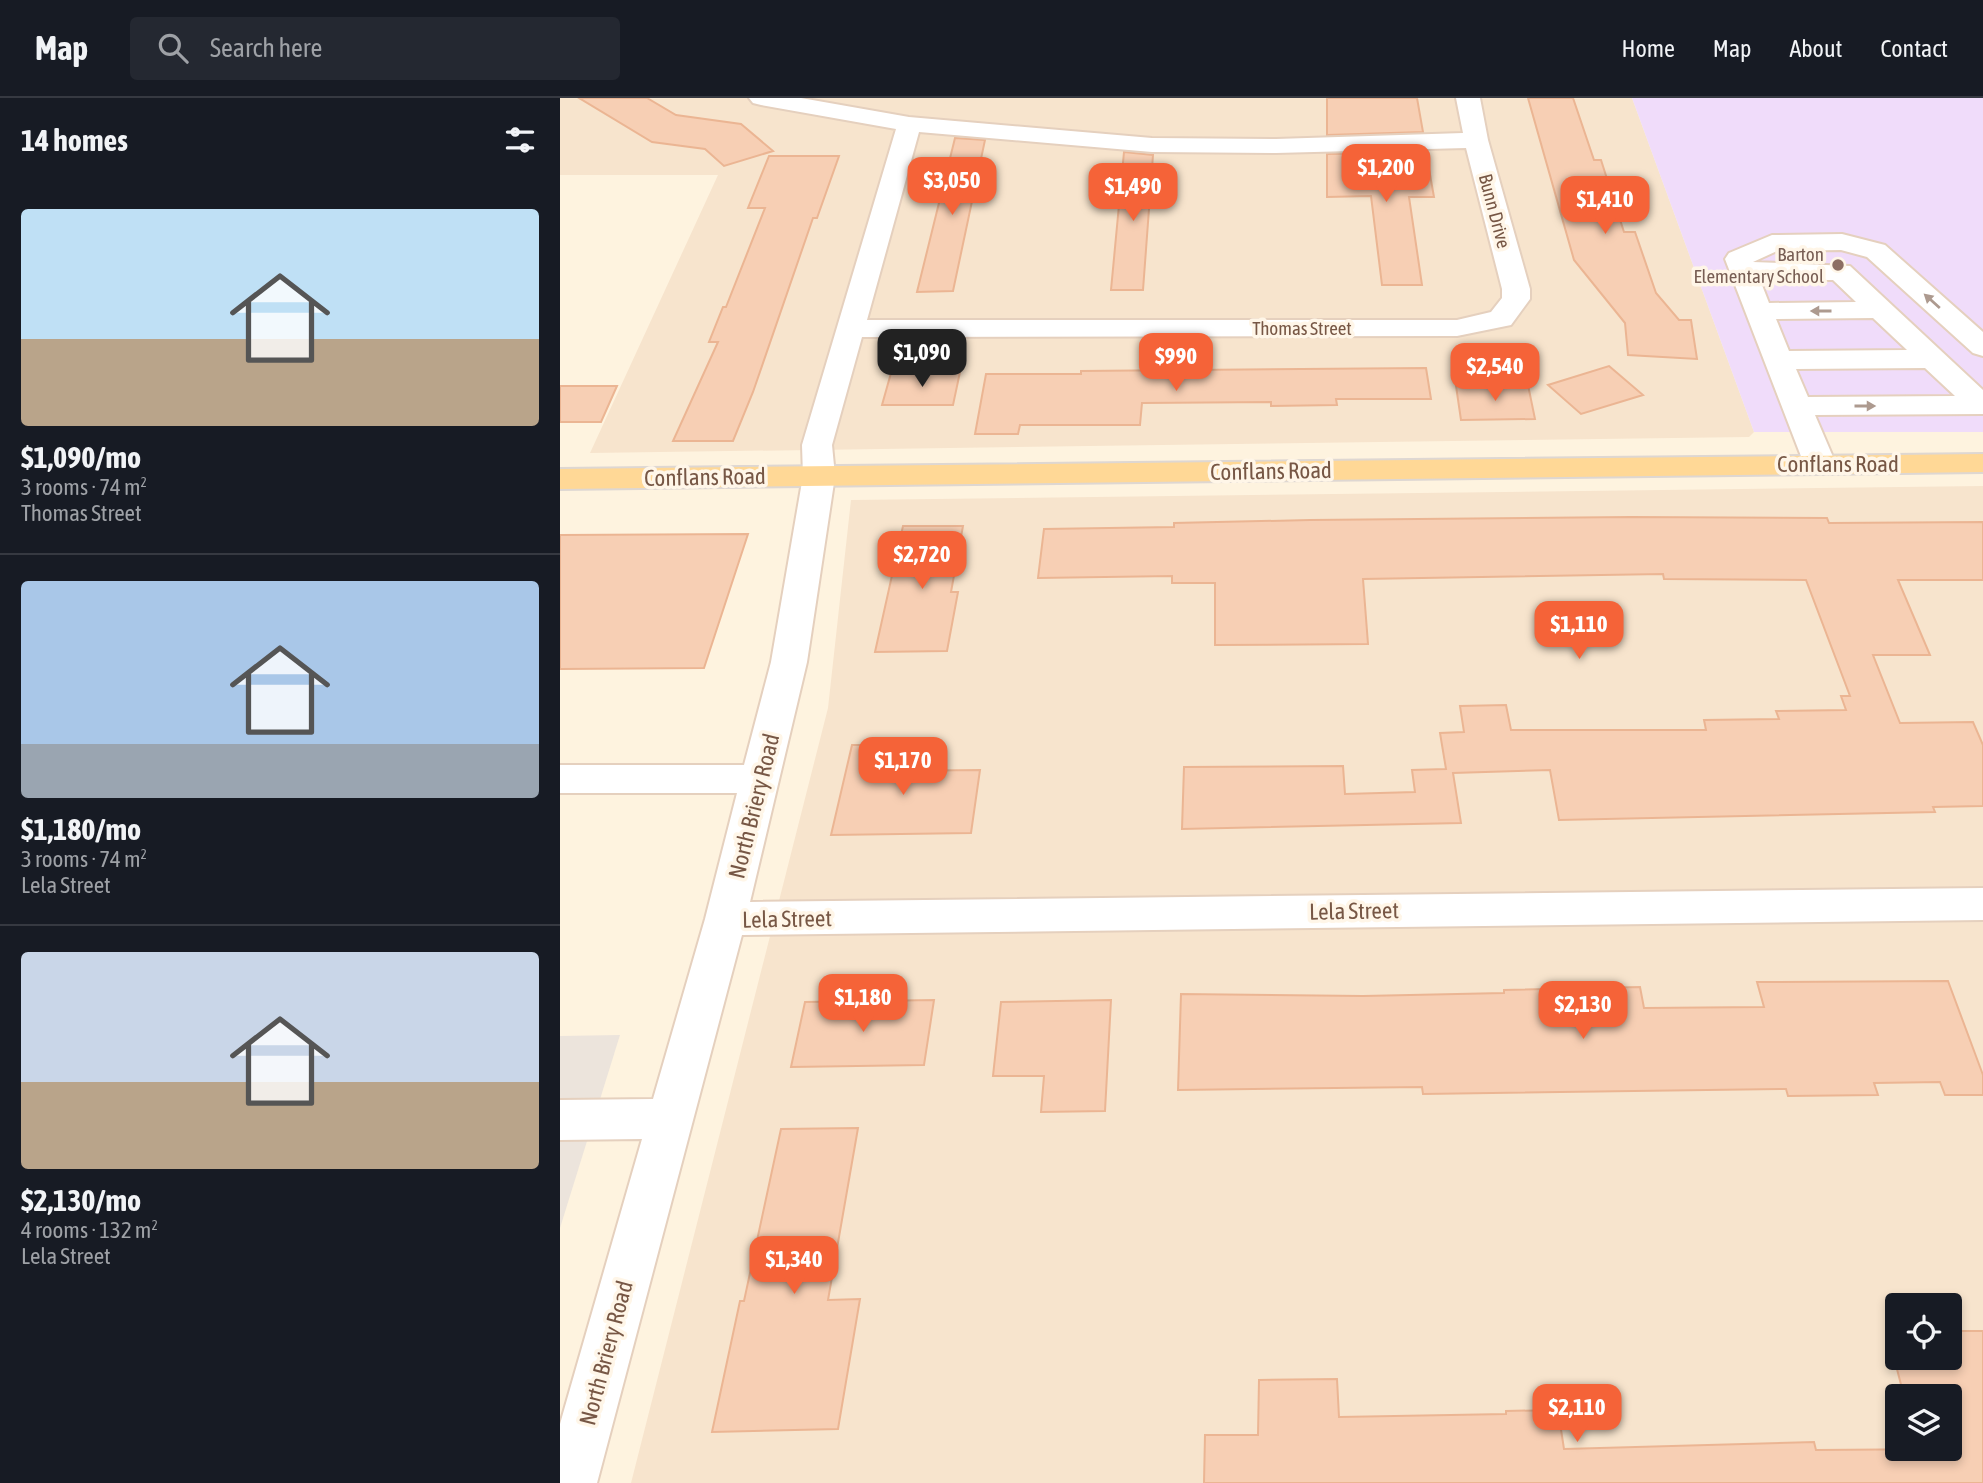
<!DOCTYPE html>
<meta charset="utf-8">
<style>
:root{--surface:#171b24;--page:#242831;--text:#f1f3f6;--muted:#9ea1a6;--line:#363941;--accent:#f56338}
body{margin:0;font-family:"Asap Condensed",sans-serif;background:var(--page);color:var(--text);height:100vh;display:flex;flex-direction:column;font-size:26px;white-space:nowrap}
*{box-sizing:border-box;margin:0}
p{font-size:23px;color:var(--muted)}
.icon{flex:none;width:38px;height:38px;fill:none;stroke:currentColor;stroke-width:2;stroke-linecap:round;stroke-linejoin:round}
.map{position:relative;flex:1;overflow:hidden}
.panel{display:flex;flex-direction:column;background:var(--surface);width:560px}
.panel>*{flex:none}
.buttons{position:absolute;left:1325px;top:1195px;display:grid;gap:14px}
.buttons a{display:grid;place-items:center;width:77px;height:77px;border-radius:7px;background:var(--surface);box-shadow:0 4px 10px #0003;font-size:35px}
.price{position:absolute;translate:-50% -60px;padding:0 16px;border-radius:14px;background:var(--accent);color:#fff;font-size:23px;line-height:46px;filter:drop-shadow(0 2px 4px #0008)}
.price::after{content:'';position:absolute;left:50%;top:42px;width:21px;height:16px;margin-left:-10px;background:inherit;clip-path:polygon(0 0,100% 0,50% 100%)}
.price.current{background:#222;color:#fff}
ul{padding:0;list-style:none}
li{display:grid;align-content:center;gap:14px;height:371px;padding:0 21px}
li+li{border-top:2px solid var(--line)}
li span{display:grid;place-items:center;height:217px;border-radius:7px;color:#555}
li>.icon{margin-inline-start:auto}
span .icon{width:126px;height:126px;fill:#fffc;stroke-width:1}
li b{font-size:30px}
h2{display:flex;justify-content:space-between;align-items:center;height:84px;padding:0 21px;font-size:30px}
header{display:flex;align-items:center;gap:42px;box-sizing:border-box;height:98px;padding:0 35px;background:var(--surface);border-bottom:2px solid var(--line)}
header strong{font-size:33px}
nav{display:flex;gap:38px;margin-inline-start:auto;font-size:24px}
.search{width:490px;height:63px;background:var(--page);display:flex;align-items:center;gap:18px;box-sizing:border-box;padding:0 24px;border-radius:7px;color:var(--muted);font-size:26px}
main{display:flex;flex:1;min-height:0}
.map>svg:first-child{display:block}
.residential{fill:#f7e4cd;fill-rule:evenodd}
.industrial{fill:#ece4dc}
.education{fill:#f0dcfa}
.building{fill:#f7cfb4;stroke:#ebb593;stroke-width:2}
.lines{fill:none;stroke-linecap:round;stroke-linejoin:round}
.minor-casing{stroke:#e5d0be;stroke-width:4}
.major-casing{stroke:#ded7d2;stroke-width:4}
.minor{fill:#fff;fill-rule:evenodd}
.major{fill:#ffd896;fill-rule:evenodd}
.oneway{fill:#ad9a8f}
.education-dot{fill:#8d6e63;stroke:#fff6e8;stroke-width:2.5}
.labels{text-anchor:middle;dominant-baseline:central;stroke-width:7;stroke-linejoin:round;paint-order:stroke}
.far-street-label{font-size:19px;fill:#775745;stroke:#fff6e8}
.far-education-label{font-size:19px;fill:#785e54;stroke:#fff6e8;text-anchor:end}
.street-label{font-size:23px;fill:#775745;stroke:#fff6e8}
</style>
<header>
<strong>Map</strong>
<div class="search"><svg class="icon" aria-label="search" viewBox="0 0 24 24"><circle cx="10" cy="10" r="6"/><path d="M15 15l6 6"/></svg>Search here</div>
<nav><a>Home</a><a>Map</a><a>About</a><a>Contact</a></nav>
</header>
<main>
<section class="panel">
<h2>14 homes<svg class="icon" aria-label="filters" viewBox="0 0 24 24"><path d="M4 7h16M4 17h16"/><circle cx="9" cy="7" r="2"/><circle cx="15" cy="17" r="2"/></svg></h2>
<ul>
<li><span style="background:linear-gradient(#bfe0f5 60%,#b9a48a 0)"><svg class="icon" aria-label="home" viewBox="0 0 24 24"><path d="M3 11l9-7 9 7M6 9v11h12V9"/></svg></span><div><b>$1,090/mo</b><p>3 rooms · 74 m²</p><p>Thomas Street</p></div></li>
<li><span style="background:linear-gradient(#a9c7e8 75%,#9aa5b1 0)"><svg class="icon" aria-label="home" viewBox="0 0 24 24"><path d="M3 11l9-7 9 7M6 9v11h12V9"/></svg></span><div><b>$1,180/mo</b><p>3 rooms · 74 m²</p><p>Lela Street</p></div></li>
<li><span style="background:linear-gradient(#c9d6e8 60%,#b9a48a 0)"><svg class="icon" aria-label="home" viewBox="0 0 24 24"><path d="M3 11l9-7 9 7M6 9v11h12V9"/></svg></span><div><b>$2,130/mo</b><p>4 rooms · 132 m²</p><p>Lela Street</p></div></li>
</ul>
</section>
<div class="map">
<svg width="1423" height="1385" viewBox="0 0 1423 1385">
<rect width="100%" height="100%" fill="#fef3df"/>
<!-- residential -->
<path class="residential" d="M0,0H1072L1194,334L1189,339L30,355L158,77H0Z
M1423,388V1385H71L268,610L291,402ZM1337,1208H1390V1260H1337ZM1337,1298H1390V1351H1337Z"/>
<!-- industrial -->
<path class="industrial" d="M60,937L0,1130V938Z"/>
<!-- education -->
<path class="education" d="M1072,0H1423V334H1194Z"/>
<!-- building -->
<path class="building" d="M19,0H87L116,17L181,26L213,53L164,68L145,51L92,44Z
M767,0H857L863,34L767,37Z
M968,0H1013L1034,62H1041L1064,134H1075L1096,195L1119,222H1131L1137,261L1068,257L1065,225L1014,162Z
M395,40L425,42L393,193L357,194Z
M564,54L593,57L583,192H551Z
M866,54L874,99H849L862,187H822L811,98L767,99V56Z
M209,58H279L257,120H253L193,294L173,343H113L158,244H149L163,209H166L205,110H188Z
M1049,268L1083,297L1021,316L988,287Z
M866,270L871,301H776L777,307L711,308V304L582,305L580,327H460L458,336H415L426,276H521V273Z
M400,274L393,307H322L331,275Z
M968,287L975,321L901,322L896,288Z
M0,288H57L41,324H0Z
M1071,419L1267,420L1269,425L1423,424V482H1338L1370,557H1313L1340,625L1413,624L1423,647V708L1373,709L1375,714L999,722L990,672L893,675L901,725L622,731L624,669L783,668L785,696L855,694L852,672L886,671L880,635L904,634L900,608L946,607L951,632H1146L1144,622L1219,621L1216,613L1286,612L1281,598H1290L1246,482L1104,481L1103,476L803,481L808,546L655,547V485H612V478L478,480L484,431L614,429V425L750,422Z
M343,428H403L391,494H398L387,553L315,554Z
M188,436L144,570L0,571V437Z
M292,647H337L331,673L420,672L411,735L271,737Z
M1388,883L1423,977V997H1385L1380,984L1314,985L1318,997L1228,998L1226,991L863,996L862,989L618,992L621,896L803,898L944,895V892L1080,889L1084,910L1204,909L1197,884Z
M374,902L364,967L231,969L245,904Z
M551,902L545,1013L481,1014L484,978H433L441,904Z
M298,1030L268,1202L300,1201L278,1331L152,1334L180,1203H184L221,1031Z
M1390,1233H1423V1385H644L645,1337H698L699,1282L777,1281L779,1319L946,1316V1313L998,1312L1004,1351L1254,1344L1256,1352L1390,1351V1298H1344L1332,1252H1337V1260H1390Z"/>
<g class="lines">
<defs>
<path id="minor" d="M189,0H241L349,19L592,40L716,41L903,35L896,0H920L928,42L970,191V201L951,227L897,238L302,239L272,347L275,378L247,564L190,804L1423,790V822L182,837L37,1385H0V1326L82,1041L0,1042V1002L93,1001L145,821L177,695H0V667H184L211,564L243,378L242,347L336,31L201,7L193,5ZM359,34L592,54L716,55L906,50L942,191V200L931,214L897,222H307Z
M1282,136L1325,147L1423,234V258L1413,255L1307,159L1281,152L1217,153L1193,164L1290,168L1423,292V316L1255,317L1276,366L1271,373L1260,375L1249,373L1244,366L1165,161L1169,155L1212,137ZM1200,182H1273L1296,204L1209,205ZM1313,220L1347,252L1229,253L1216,221ZM1365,270L1395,298L1248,299L1236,271Z"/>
<path id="major" d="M1423,356V374L0,391V371Z"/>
</defs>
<!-- minor casing -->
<use href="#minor" class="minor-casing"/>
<!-- major casing -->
<use href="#major" class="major-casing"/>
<!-- minor -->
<use href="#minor" class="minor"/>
<!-- major -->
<use href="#major" class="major"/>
</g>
<!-- one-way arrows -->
<defs><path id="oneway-solid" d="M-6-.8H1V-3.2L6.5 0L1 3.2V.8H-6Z" transform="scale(1.75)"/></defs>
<g class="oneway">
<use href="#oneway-solid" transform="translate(1372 203) rotate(-138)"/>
<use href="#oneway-solid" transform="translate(1261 213) rotate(180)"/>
<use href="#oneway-solid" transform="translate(1305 308)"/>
</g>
<!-- markers -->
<circle class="education-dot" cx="1278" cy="167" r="7"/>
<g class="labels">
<!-- far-street labels -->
<g class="far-street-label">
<text transform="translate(935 113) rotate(75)">Bunn Drive</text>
<text x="742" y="230">Thomas Street</text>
</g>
<!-- far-education labels -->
<g class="far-education-label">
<text x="1264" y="156">Barton<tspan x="1264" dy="22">Elementary School</tspan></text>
</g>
<!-- street labels -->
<g class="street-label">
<text x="1278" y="366">Conflans Road</text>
<text transform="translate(711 373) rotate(-1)">Conflans Road</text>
<text transform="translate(145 379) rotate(-1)">Conflans Road</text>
<text transform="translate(194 708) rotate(-76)">North Briery Road</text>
<text transform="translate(794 813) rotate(-1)">Lela Street</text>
<text transform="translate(227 821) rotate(-1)">Lela Street</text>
<text transform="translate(46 1255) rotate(-75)">North Briery Road</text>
</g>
</g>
</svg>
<div class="buttons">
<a><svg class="icon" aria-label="locate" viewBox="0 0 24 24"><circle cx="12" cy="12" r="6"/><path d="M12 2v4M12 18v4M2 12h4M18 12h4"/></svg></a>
<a><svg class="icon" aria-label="layers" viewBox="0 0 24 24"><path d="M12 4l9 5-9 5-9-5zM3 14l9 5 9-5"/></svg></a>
</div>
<b class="price" style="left:826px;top:106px">$1,200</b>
<b class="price" style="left:392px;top:119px">$3,050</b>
<b class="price" style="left:573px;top:125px">$1,490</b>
<b class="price" style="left:1045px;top:138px">$1,410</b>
<b class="price current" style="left:362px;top:291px">$1,090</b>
<b class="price" style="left:616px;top:295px">$990</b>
<b class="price" style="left:935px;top:305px">$2,540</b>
<b class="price" style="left:362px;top:493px">$2,720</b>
<b class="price" style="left:1019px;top:563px">$1,110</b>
<b class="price" style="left:343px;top:699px">$1,170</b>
<b class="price" style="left:303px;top:936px">$1,180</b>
<b class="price" style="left:1023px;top:943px">$2,130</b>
<b class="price" style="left:234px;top:1198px">$1,340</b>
<b class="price" style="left:1017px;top:1346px">$2,110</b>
</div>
</main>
